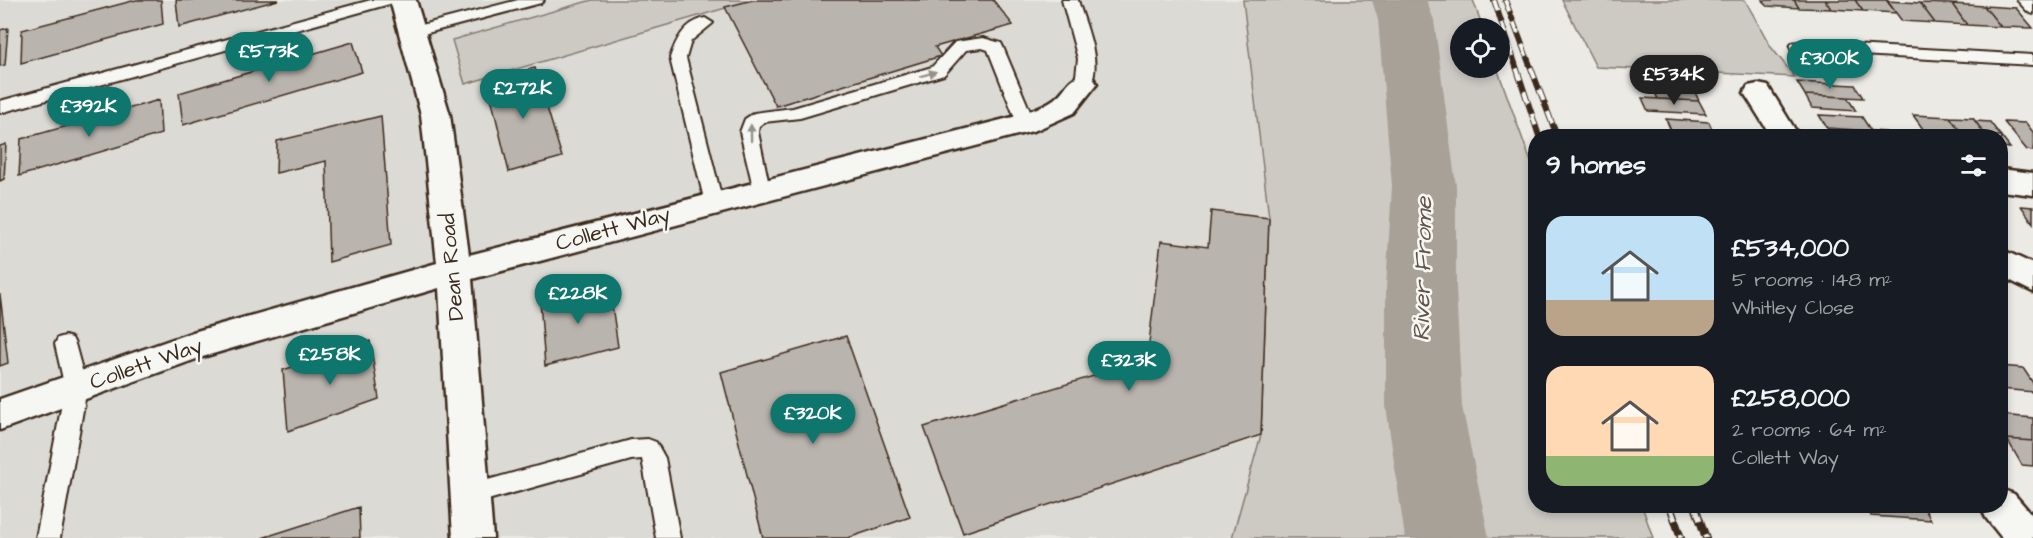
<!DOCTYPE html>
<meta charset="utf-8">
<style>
:root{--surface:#171b24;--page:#20242c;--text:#f1f3f6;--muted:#9ea1a6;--accent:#0f766e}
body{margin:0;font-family:"Architects Daughter",sans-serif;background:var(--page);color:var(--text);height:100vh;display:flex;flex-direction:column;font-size:22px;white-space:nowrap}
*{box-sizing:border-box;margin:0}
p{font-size:20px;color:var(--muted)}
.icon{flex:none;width:33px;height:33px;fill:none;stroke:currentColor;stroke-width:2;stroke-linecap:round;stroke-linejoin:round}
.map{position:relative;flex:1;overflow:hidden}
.panel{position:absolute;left:1528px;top:129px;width:480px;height:384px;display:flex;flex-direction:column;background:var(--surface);border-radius:24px;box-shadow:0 3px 9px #0003}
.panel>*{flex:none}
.tools{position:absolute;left:1450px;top:18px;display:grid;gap:12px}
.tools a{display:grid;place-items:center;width:60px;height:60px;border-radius:50%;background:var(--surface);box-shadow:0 3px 9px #0003;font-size:30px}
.price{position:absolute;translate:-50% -51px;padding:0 14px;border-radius:21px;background:var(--accent);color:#fff;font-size:20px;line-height:39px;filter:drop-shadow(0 2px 3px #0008)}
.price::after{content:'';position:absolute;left:50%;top:36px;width:18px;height:14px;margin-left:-9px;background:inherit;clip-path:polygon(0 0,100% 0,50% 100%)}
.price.on{background:#222;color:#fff}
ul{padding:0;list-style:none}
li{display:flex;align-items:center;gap:18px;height:150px;padding:0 18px}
li span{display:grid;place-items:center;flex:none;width:168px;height:120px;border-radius:18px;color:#555}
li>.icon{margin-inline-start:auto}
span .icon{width:72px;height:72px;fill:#fffc;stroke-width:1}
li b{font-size:26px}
h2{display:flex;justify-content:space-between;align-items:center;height:72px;padding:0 18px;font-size:26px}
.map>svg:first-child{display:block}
.built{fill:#dcdad4}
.green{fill:#cdcac4;stroke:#847a71;stroke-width:1.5}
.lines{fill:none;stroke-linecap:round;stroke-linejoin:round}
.river{fill:#a8a198;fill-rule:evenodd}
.building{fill:#bab4ae;stroke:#3b2a1e;stroke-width:1.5}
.lane-casing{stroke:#3b2a1e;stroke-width:4}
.street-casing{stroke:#3b2a1e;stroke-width:5}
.lane{fill:#f6f6f2;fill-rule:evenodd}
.street{fill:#f6f6f2;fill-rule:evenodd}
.rail-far1-casing{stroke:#3b2a1e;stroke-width:6}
.rail-casing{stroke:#3b2a1e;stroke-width:8}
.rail-far1{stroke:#f6f6f2;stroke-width:4;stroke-dasharray:12;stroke-linecap:butt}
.rail{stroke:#f6f6f2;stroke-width:5;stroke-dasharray:15;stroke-linecap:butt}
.oneway{fill:#989088}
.labels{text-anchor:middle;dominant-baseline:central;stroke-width:5;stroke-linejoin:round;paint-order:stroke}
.street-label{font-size:22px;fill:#3b2a1e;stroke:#f6f6f2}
.water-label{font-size:24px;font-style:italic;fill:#615449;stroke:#f6f6f2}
</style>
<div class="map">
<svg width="2033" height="538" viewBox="0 0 2033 538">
<rect width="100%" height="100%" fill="#ebeae5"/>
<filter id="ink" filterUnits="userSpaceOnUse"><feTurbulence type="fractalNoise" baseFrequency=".0167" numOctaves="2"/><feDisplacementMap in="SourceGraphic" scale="12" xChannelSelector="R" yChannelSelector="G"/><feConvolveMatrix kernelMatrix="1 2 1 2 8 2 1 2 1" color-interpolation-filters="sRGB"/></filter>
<g filter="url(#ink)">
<!-- built -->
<path class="built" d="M0,0H592L453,40L465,84L753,0H1243L1269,218L1261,435L1232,538H0Z"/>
<!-- green -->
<path class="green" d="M592,0H753L465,84L452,40Z
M1243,0H1473L1483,28H1461V68H1497L1536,176V506H1642L1653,538H1232L1261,435L1269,218Z
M1562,0H1745L1771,47L1795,77L1596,67Z"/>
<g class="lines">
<!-- river -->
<path class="river" d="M1372,0H1426L1434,20L1456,186V287L1462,406L1489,538H1405L1386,406V287L1392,186L1378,20Z"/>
</g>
<!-- building -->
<path class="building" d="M136,0H161L163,24L21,63L22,30Z
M176,0H278L179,27Z
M753,0H993L1013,25L935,47L941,56L776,106L725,7Z
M1763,0H1794L1799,8L1767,6Z
M1794,0H1825L1831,9L1799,8Z
M1825,0H1855L1863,11L1831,9Z
M1855,0H1887L1896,13L1863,11Z
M1887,1L1920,3L1935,23L1902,21Z
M1920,3L1952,4L1967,25L1935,23Z
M1952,4L1984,6L2001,27L1967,25Z
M1984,6L2016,8L2033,28L2001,27Z
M8,28L5,65L0,66V30Z
M353,42L362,72L183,125L179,93Z
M535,68L562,157L509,172L487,81Z
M1646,74L1686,76L1693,88L1652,87Z
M1797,82L1855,85L1863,98L1805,95Z
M1652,87L1693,88L1699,101L1658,99Z
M1805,95L1847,97L1856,111L1812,108Z
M1642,98L1699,101L1706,114L1648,111Z
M159,100L161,134L19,176L21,139Z
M1819,115L1862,117L1871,131L1827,128Z
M1913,115L1950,117L1964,136H1928Z
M381,116L391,245L329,262L326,161L276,173L277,141Z
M1950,117L1973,118L1986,136H1964Z
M1666,119L1709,122L1715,136L1672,133Z
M1975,121L1990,122L2010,148L2001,147V136H1986Z
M2004,122L2026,123L2033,132V151L2027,150Z
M1827,128L1886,132L1889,136H1831Z
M1672,133L1715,136H1716H1673Z
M6,144L4,179L0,181V146Z
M2021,206L2033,207V223Z
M1211,211L1269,218L1261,435L963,533L924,427L1147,360L1161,241L1208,247Z
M609,284L618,347L545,366L540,301Z
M0,294L8,363L0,366Z
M846,336L910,517L848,538H763L721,372Z
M370,341L379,399L288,431L283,370Z
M2001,366L2023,368L2033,383V392L2001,389Z
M2001,415L2033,418V441L2007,439L2001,429Z
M2007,439L2033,441V466L2022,465Z
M1867,506H1923L1931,520L1871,516Z
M359,507L360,538H262Z"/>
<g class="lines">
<defs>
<path id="lane" d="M371,0H396L393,3L0,113V101Z
M518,0H544L541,3L412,37L404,32L406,29Z
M1062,0H1078C1085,25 1104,64 1089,88H1077L1075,84L1078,59Z
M2017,0H2033V14L2028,12Z
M705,18L713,23L691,41L686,58L723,203L721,208L714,210L707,208L705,203L670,58C676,40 684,23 705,18Z
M983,38L1001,43L1003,47L1035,123L1032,127H1020L1017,123L988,50L982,48L966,50L944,75L800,118L764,122L759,126L758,132L770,190L767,195L761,196L755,195L740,132L745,119L754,113L793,108L932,67L955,42Z
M1798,42L2033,55V65L1792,51L1790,47L1792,43Z
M65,336L72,338L75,344L87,388L60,538H36L65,388L55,344L58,338Z
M648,439L656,442L665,458L680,538H656L642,459L631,460L470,505L462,502L459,495L462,488L470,485L631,440Z"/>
<path id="street" d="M390,0H416L450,115L469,255L1017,116C1028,111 1043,107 1054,99C1070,88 1067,71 1093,78L1097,84L1074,113L1036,130L472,279L493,538H453L439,288L199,358L0,430V399L193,332L437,263L421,115Z
M1758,84L1768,86L1799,136H1771L1744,93L1748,86Z
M2001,169L2033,173V195L2001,191Z
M2001,249L2033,264V292L2001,276Z
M2001,489L2014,494L2033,516V538H2002L1986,518L1981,506H2001Z"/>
</defs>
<!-- lane casing -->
<use href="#lane" class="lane-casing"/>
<!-- street casing -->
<use href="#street" class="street-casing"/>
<!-- lane -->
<use href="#lane" class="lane"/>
<!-- street -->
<use href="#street" class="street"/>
<defs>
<path id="rail-far1" d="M1494,0L1539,136
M1505,0L1557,136"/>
<path id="rail" d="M1670,506L1681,538
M1695,506L1706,538"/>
</defs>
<!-- rail-far1 casing -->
<use href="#rail-far1" class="rail-far1-casing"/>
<!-- rail casing -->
<use href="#rail" class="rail-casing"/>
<!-- rail-far1 -->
<use href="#rail-far1" class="rail-far1"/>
<!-- rail -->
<use href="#rail" class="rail"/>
</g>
<!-- one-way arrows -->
<defs><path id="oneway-solid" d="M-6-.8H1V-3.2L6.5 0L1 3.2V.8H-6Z" transform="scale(1.5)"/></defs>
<g class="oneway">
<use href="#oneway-solid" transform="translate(928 74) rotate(-17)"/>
<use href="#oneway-solid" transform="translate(751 133) rotate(-91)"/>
</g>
</g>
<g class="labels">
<!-- street labels -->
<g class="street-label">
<text transform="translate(613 229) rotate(-15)">Collett Way</text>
<text transform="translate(452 267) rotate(-95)">Dean Road</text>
<text transform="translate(146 364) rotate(-19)">Collett Way</text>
</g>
<!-- water labels -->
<g class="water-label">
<text transform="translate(1423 269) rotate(-89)">River Frome</text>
</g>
</g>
</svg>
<div class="tools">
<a><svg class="icon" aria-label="locate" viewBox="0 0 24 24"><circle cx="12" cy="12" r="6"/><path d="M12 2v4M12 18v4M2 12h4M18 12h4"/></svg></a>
</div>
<b class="price" style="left:269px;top:83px">£573K</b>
<b class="price" style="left:1830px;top:90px">£300K</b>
<b class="price on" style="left:1674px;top:106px">£534K</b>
<b class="price" style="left:523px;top:120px">£272K</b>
<b class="price" style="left:89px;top:138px">£392K</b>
<b class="price" style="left:578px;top:325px">£228K</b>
<b class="price" style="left:330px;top:386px">£258K</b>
<b class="price" style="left:1129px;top:392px">£323K</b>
<b class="price" style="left:813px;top:445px">£320K</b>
<section class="panel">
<h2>9 homes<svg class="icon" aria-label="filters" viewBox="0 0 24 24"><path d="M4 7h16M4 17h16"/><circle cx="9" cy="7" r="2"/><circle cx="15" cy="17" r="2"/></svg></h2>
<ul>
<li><span style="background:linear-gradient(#bfe0f5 70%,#b9a48a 0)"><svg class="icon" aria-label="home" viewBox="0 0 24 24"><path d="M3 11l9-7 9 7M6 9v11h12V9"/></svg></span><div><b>£534,000</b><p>5 rooms · 148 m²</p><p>Whitley Close</p></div></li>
<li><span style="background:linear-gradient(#ffd9b3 75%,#8fb573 0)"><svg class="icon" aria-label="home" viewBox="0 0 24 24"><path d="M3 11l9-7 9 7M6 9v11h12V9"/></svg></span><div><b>£258,000</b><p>2 rooms · 64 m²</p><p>Collett Way</p></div></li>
</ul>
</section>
</div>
